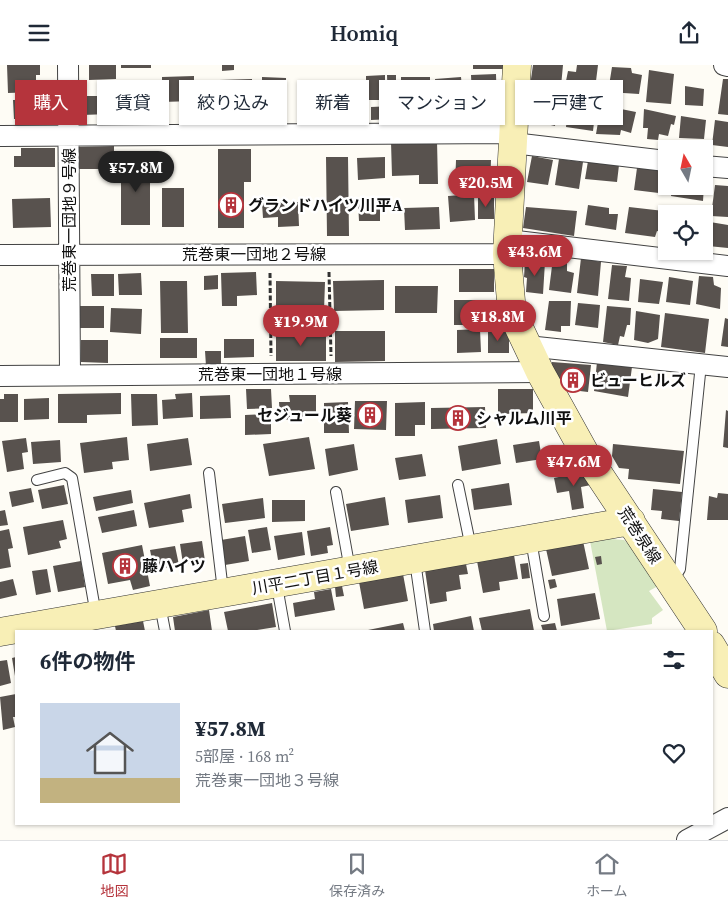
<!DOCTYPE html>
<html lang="ja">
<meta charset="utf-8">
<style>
:root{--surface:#fff;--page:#f6f6f7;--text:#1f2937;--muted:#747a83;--line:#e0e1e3;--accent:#b5343c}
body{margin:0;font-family:"Source Serif 4","Noto Sans JP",serif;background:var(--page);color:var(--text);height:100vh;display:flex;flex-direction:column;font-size:19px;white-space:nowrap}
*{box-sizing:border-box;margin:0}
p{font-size:16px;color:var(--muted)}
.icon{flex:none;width:28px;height:28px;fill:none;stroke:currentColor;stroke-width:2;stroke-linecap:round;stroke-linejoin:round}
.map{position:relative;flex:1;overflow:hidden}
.panel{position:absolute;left:15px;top:565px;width:698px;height:195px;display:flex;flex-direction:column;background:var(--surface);border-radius:0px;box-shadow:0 1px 4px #0004}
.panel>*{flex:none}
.banner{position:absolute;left:15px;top:15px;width:699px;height:45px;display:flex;gap:10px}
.needle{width:32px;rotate:351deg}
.buttons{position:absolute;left:658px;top:75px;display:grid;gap:10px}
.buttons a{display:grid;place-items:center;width:55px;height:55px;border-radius:0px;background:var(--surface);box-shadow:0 1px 4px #0004;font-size:25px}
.price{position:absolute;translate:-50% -42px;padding:0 11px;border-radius:18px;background:var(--accent);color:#fff;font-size:16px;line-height:32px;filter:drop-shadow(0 1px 2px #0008)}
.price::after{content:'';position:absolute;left:50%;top:30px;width:15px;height:11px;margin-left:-8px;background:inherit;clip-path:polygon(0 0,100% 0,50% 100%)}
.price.current{background:#222;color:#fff}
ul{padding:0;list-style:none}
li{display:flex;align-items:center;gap:15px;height:125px;padding:0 25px}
li span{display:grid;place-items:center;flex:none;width:140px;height:100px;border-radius:0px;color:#555}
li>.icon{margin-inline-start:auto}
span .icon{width:60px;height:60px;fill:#fffc;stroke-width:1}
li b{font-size:21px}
h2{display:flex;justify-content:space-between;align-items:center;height:60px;padding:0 25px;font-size:21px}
.chip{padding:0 18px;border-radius:0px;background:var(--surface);box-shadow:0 1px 4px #0004;font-size:18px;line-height:45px}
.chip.current{background:var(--accent);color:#fff}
header{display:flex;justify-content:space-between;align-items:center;height:65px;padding:0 25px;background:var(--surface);font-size:22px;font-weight:600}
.dock{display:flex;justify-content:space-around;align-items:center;height:70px;border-top:1px solid var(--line);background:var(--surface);font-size:14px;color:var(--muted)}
.dock a{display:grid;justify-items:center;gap:2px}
.dock .current{color:var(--accent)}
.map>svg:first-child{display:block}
.green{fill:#d5e6c1}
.building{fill:#58524e}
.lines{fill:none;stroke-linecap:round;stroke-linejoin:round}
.lane-casing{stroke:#434343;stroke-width:12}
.street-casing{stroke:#434343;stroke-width:22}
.secondary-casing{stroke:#323232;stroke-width:29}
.path{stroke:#323232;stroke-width:3;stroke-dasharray:5 2.5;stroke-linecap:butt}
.lane{stroke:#fff;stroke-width:10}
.street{stroke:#fff;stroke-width:20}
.secondary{stroke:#f8efb6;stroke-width:28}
.labels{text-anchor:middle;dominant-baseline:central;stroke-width:5;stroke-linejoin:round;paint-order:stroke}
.poi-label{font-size:16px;font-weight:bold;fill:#101010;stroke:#fff;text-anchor:start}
.street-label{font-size:16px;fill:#101010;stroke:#fff}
</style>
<header><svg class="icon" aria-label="menu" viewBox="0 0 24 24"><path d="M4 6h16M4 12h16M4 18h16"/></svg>Homiq<svg class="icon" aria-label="share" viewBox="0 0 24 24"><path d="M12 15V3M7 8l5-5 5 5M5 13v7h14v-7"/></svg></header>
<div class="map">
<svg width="728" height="775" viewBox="0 0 728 775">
<rect width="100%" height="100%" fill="#fefcf5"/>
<!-- green -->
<path class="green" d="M599,473L624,475L640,489L658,521L649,526L663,545L652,553V559L607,566L590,476Z"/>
<!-- building -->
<path class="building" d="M7,0H40V10H36V27L8,28Z
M89,0H116V14L89,15Z
M121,0H151V3H121Z
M222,0H234V5L222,6Z
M473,0H503V4H473Z
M533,0H563L560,32L529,28Z
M577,0H598L595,24L565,21L568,6L576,7Z
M612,2L631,3L632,8L642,10L639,29L608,27Z
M649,5L674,9L671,39L646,37Z
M496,9L497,42H479V31L472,32L471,10Z
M385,10V35H366V11Z
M387,10H396V38H388Z
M194,11V36L162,37V12Z
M262,12L286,13V32H262Z
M401,12H430V33L401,34Z
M461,12L463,33L437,35L435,14Z
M252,14V39H220L219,15Z
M723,14H728V50L718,49Z
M323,19H357L358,43H323Z
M685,21L704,24L703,41L685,40Z
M154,23L155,42H124L123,24Z
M82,31H110V49L82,50Z
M47,34L48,48H39V54H14L13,35Z
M266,40H282V53L266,54Z
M568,40L596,41L593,66L566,62Z
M601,40L636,47L631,68L621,65L620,70L596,69Z
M393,41V54L371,55V42Z
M545,43L557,44L555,61L542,58Z
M644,44L676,51L674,60L671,59L668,71L659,69L658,75L647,74L648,63H643Z
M681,51L706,55L704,74L679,73Z
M715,55L728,57V82L712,80Z
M437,76L438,119H419V110L392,111L391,77Z
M114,81V104H79V82Z
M21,83H55V102H14V91H21Z
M218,84H251V117H244V163H218Z
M532,91L553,95L548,120L527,117Z
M326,92H348L349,171H327Z
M385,92V113L358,115L357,93Z
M559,94L583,97L579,124L555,120Z
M150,95V160H121V96Z
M456,95H491L490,123H455Z
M588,96L619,100L617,117L585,114Z
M637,103L666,105L667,129L634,125Z
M715,120L728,121V152L711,151Z
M672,121H704L703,136L671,131Z
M162,123H184V162H162Z
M474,129L475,155L450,157L448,131Z
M494,131V154H478V132Z
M50,133L51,162L13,163L12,134Z
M358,136H380V156H359Z
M298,137L299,161L278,162V152L263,153L262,138Z
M588,140L609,143V149H618L616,165L585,160Z
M439,142L440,164L405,165L404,143Z
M526,142L577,146L574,171L523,163Z
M629,142L664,146L661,167L657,166L655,172L625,168Z
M710,157L728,160V183L708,181Z
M553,193L567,195V206L574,208L571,228L549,225Z
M581,193L601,197L598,231L577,228Z
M525,196L545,197L543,229L526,227L527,213L524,212Z
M612,200L627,201L625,212L631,213L629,236L608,234Z
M459,204H494V227H459Z
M256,207L257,230L237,231V241H222L221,208Z
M141,208L142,230H119L118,209Z
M91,209H114V231H92Z
M218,210V224L204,225V211Z
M699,211L713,212L714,220L721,223L720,244L696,239Z
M669,212L693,216L690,240L666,237Z
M640,214L663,217L659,239L638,237Z
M384,215V245L334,246L333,216Z
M160,216H187L188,268H161Z
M276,216L325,217L324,246L276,245Z
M395,221H438L437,248H395Z
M454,235H494V260H454Z
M549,236H571L570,261H561V267L545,265Z
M578,238L600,240L598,263L575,260Z
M79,241H104V263H79Z
M607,241L631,243L630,260H627L624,272L620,271L618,280L603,277Z
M111,243L142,244L141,269L110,267Z
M636,246L660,250L658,274L648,278L634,275Z
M665,248L709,254L705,288L661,282Z
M725,253L728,254V282L721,281Z
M480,264L481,287L457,288V265Z
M335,266H385V296L335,297Z
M276,267H326V296H276Z
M488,267H509V288H488Z
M160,273H197V293H160Z
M224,274H254V292L224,293Z
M81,275H108V298L81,297Z
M205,286H221V301H206Z
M552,297L591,300L588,327L563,324L551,306Z
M597,297L632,302L628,332L594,326Z
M246,324H271L272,343L247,344Z
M498,324H533V348L498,349Z
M121,328V349L87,350V358H58V329Z
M192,328L193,352L163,354L162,335L176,334L175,329Z
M4,329H18V357H0V334H4Z
M131,329H157L158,360L132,361Z
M230,330L231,353L200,354V331Z
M289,330H316V352L292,351V355L280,354L279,337H290Z
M49,333V354L24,355V334Z
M355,336H387L386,365L354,364Z
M348,337L349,368H324V338Z
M425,337V360H415V371H395V338Z
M485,342L486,363L431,364V343Z
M726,345L728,346V383L723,382Z
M271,349V369L245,370V350Z
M127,372L129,395L112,397L113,404L84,408L80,378Z
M309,372L315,404L269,411L263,379Z
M26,373L28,387L22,388L24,404L7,407L2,376Z
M188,373L192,400L150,406L147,379Z
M497,374L501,399L462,406L458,381Z
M60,375L61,397L33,399L31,377Z
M539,376L542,394L516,398L513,380Z
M354,379L358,405L329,411L325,384Z
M613,379L684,386L680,419L628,414L629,404L619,403L612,391Z
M422,389L426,411L399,415L395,393Z
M588,406L591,420L581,422L584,443L572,445L569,426L557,428L554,413Z
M509,418L512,440L474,445L471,424Z
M64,420L68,439L42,444L38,425Z
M31,423L34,437L12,442L9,427Z
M653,424L682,427L679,456L661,454L662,446L651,445Z
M131,425L133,438L96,446L93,432Z
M718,428L728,429V455H707L709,431L717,433Z
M190,429L192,443L182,445L184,457L149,463L144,438Z
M440,430L443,453L408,458L405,435Z
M385,432L389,460L351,466L346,439Z
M263,433L265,453L225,458L222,439Z
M272,435H305V456L272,457Z
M5,445L8,460L0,461V446Z
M134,445L137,461L102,468L98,452Z
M63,455L67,474L59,476L61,483L28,490L23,462Z
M267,462L271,485L252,488L248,465Z
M330,462L333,480L327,481L328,488L311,491L307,466Z
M9,464L13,483L8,484L11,502L0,504V466Z
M302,467L305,490L278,495L274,471Z
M245,471L249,496L225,500L221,475Z
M202,476L205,496L183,499L180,479Z
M583,476L589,504L552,511L546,484Z
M142,480L150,521L133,525L130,515L108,519L102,488Z
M175,481L179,500L154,505L150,485Z
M514,490L518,514L499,517L500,525L483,528L477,496Z
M601,491L602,499L597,500L595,492Z
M81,496L85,522L58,527L53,501Z
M528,498L530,513L522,514L520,499Z
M466,499L468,509L459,510L461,524L446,527L447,536L430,539L425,505Z
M47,504L51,527L36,530L32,506Z
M403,509L408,536L364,544L359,517Z
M13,514L17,530L0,534V517Z
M555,514L557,522L550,524L548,515Z
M342,521L344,531L336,532L335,522Z
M331,524L335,545L295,552L293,538L315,534L314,527Z
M595,528L600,554L561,561L557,534Z
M272,538L276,562L250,566H228L224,547Z
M530,544L534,566H482L479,553Z
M209,545L212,566H175L173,552Z
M471,551L474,566H434L433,559Z
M143,556L145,566H116L115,561Z
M403,558L405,566H368V565Z
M555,558L557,566H543L541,560Z
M16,592V611H15L12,593Z
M7,595L11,618L0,621V596Z
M16,629V652H13L15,662L3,665L0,632Z"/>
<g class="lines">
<defs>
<path id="lane" d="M209,408L223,526
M37,415L65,408L72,413L96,550
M458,420L471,483
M336,427L350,505
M531,475L544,551
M415,496L425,566
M672,517L680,504L701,299
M277,521L285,566
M160,540L165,566"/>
<path id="street" d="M68,0L70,310
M724,0L728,1
M0,71L514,68
M513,78L666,96
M704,101L728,103
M508,175L728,201
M0,190L507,189
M527,281L728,302
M0,311L540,307
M687,775L728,753"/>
<path id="secondary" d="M517,0L507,189L512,248L540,307L586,390L703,566
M0,567L631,456
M711,580L728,609"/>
</defs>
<!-- lane casing -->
<use href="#lane" class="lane-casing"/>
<!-- street casing -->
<use href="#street" class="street-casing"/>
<!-- secondary casing -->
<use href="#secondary" class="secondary-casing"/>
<!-- path -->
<path class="path" d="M329,207L331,291
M270,208L271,291"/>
<!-- lane -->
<use href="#lane" class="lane"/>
<!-- street -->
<use href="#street" class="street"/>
<!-- secondary -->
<use href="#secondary" class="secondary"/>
</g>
<!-- icons -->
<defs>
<symbol id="building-ring" viewBox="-11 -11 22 22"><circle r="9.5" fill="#fff" stroke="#b5343c" stroke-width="1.5"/><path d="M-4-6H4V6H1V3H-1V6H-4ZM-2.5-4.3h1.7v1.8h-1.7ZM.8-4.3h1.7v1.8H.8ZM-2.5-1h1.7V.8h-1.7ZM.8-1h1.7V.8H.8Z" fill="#b5343c"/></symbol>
</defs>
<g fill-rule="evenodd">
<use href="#building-ring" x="217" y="126" width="28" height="28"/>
<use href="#building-ring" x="559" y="301" width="28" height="28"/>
<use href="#building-ring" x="356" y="336" width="28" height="28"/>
<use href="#building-ring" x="444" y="339" width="28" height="28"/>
<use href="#building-ring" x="111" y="487" width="28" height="28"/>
</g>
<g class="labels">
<!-- poi labels -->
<g class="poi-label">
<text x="248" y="140">グランドハイツ川平A</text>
<text x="590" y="315">ビューヒルズ</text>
<text x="352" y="350" text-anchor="end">セジュール葵</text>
<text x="476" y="353">シャルム川平</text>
<text x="142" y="501">藤ハイツ</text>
</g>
<!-- street labels -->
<g class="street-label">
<text transform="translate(69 155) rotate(-90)">荒巻東一団地９号線</text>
<text x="254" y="189">荒巻東一団地２号線</text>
<text x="270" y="309">荒巻東一団地１号線</text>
<text transform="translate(640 470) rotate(57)">荒巻泉線</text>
<text transform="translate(315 512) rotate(-10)">川平二丁目１号線</text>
</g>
</g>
</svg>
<div class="buttons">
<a><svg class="needle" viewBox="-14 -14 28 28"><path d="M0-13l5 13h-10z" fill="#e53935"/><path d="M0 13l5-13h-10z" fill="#747a83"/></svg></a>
<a><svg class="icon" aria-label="locate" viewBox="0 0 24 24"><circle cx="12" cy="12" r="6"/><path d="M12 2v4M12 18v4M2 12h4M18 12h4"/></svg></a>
</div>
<b class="price current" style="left:136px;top:128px">¥57.8M</b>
<b class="price" style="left:486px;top:143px">¥20.5M</b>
<b class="price" style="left:535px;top:212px">¥43.6M</b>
<b class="price" style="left:498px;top:277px">¥18.8M</b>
<b class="price" style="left:301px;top:282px">¥19.9M</b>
<b class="price" style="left:574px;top:422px">¥47.6M</b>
<div class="banner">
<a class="chip current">購入</a>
<a class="chip">賃貸</a>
<a class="chip">絞り込み</a>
<a class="chip">新着</a>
<a class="chip">マンション</a>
<a class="chip">一戸建て</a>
</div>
<section class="panel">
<h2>6件の物件<svg class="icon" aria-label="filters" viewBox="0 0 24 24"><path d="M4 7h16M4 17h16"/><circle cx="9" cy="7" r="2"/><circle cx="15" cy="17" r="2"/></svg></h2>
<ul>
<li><span style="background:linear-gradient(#c9d6e8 75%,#c2b280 0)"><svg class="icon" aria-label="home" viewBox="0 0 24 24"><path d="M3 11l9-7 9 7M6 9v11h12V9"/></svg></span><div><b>¥57.8M</b><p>5部屋 · 168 m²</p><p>荒巻東一団地３号線</p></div><svg class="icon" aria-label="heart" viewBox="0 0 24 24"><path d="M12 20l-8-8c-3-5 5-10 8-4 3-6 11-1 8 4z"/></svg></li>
</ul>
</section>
</div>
<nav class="dock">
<a class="current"><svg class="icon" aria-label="map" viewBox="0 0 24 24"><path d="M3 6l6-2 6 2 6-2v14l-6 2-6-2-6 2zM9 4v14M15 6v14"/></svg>地図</a>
<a><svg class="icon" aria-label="saved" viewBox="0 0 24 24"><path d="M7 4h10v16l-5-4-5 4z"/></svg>保存済み</a>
<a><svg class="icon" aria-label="home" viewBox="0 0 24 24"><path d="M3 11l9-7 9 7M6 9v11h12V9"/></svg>ホーム</a>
</nav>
